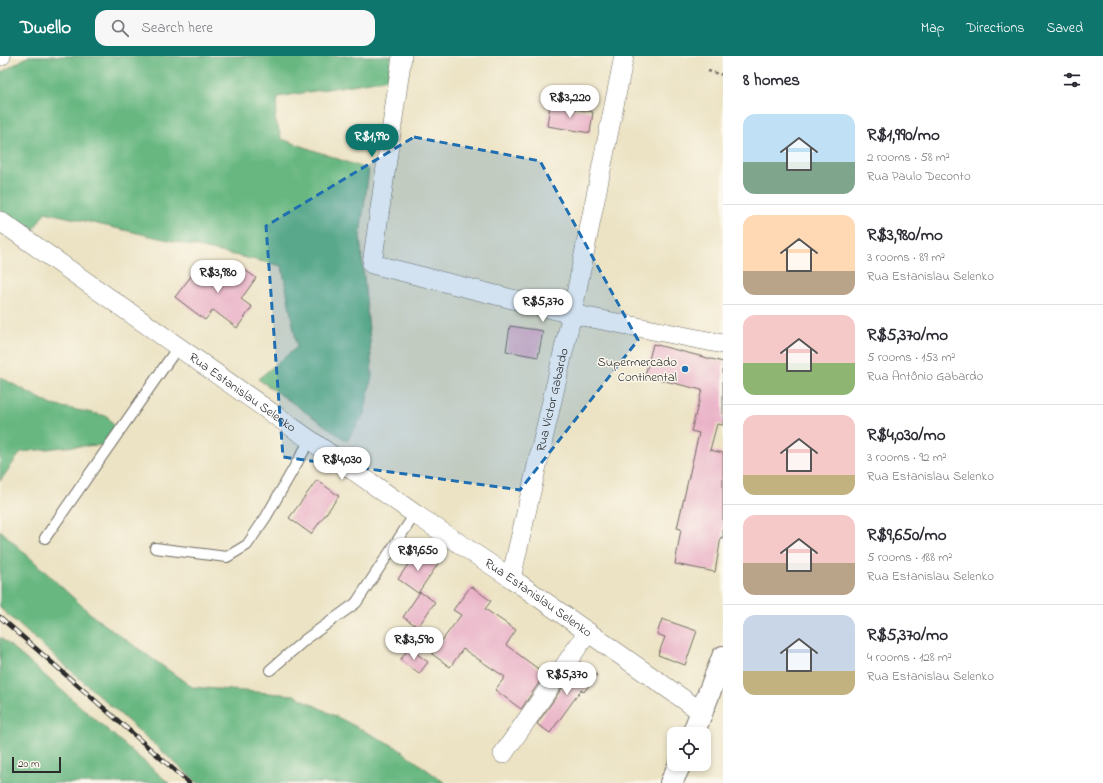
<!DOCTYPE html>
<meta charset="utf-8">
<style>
:root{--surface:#fff;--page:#f7f7f7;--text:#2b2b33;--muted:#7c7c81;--line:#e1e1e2;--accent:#0f766e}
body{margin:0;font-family:"Indie Flower",sans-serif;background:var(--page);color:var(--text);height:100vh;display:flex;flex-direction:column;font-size:15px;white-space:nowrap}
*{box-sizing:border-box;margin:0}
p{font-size:13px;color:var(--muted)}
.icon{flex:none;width:22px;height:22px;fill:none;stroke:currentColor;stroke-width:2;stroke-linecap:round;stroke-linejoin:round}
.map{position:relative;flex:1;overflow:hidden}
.details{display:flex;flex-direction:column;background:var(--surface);width:380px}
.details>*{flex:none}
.tools{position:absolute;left:667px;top:671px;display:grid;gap:8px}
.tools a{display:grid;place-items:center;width:44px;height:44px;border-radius:8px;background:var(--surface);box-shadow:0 2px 6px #0003;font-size:20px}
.scale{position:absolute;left:12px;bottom:10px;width:49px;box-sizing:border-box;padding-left:4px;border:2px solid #2b2b2b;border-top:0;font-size:11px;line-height:14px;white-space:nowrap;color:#2b2b2b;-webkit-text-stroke:3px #fbf7ec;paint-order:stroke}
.price{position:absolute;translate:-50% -34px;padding:0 9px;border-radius:14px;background:#fff;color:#222;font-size:13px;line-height:26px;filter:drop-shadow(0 1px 2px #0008)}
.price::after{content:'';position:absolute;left:50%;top:24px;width:12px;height:9px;margin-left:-6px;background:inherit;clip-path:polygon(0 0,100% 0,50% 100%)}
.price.selected{background:var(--accent);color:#fff}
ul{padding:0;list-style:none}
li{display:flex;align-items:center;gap:12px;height:100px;padding:0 20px}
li+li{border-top:1px solid var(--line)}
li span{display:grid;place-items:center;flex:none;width:112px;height:80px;border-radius:12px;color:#555}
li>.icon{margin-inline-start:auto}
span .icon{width:48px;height:48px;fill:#fffc;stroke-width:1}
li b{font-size:17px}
h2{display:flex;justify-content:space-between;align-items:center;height:48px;padding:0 20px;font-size:17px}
header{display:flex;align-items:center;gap:24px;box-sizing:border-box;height:56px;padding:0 20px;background:var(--accent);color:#fff}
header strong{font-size:19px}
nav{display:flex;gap:22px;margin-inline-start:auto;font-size:14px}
.search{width:280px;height:36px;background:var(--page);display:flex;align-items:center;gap:10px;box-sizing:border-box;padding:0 14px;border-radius:12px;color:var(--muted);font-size:15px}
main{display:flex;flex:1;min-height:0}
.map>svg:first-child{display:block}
.forest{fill:#68b781;stroke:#4a7156}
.building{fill:#e9b0c6}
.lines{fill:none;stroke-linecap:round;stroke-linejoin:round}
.lane-casing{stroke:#6f6b61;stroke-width:12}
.street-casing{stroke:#6f6b61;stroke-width:20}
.secondary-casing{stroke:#6f6b61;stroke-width:24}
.path{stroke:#6f6b61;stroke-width:2.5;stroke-dasharray:3 3;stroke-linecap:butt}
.lane{stroke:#fff;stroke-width:10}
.street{stroke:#fff;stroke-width:19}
.secondary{stroke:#fff;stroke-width:22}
.rail-casing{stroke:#2b2b2b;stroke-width:4.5}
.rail{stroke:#fbf7ec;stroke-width:3;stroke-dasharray:9;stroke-linecap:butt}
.marked{fill:#1f6fb2;fill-opacity:0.2;stroke:#1f6fb2;stroke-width:3;stroke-dasharray:8 5;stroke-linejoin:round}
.poi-dot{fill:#1f6fb2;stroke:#fbf7ec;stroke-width:1.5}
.labels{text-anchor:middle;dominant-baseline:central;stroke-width:3;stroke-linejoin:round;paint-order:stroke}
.poi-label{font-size:13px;fill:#2b2b2b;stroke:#fbf7ec;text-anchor:end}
.street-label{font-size:13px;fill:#2b2b2b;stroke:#fbf7ec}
</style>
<header>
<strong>Dwello</strong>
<div class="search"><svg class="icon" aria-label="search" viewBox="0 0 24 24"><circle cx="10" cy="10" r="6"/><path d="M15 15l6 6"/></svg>Search here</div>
<nav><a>Map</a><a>Directions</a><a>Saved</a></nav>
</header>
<main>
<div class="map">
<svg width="723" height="727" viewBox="0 0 723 727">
<rect width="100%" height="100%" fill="#fbf7ec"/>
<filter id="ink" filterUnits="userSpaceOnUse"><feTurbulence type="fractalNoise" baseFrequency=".025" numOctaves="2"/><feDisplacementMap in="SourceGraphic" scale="8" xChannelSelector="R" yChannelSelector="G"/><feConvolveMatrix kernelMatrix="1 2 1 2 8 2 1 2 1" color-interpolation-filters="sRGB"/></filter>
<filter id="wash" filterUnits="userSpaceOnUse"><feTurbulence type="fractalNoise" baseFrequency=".012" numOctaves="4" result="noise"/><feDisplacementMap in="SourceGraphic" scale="16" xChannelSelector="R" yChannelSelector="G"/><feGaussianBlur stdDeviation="0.9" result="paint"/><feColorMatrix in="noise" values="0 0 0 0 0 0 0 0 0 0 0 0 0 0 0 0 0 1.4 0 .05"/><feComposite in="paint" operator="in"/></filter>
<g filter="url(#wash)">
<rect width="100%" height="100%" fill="#ece3c4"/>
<!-- forest -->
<path class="forest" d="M29,0H392L388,23L278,41L275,63L282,83L369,114L360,180L370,284L372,320L364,358L347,385L258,323L297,291L282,210L45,156L32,176L0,160V17Z
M0,321L52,349L107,360L116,372L102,389L64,391L21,396L0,425Z
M0,474L94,561L192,631L294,639L396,691L445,727H198L0,552Z
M0,581L169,727H0Z"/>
<g id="blocks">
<!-- building -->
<path class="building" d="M550,49L593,56L590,77L547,70Z
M234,206L256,222L241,243L252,251L237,272L213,254L205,264L175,241L199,210L219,225Z
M510,270L543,275L538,301L506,295Z
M653,288L723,306V369L717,368L710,394L723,397V482L721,481L715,516L675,508L681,473L677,472L699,377L691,375L702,334L645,320Z
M317,424L339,440L311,478L289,462Z
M418,494L438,508L418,537L398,523Z
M471,530L491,545L485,553L516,574L506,589L545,618L521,653L495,634L505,621L463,593L450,611L432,598L461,559L453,554Z
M420,536L435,546L418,571L403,561Z
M662,563L697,575L685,609L658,599L665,581L657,578Z
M409,592L428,606L419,618L400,604Z
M580,606L597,619L584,636L581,634L550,677L537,668Z"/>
</g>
</g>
<g filter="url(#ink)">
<use href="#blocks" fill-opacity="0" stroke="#6f6b61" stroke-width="1"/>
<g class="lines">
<defs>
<path id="lane" d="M45,482L178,291
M155,492L227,501L247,489L266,461L310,384
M270,614L306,583L356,547L415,458"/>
<g id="street">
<path d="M0,0H1"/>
<path d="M402,0L372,208L572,258L723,288"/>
<path id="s1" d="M0,165L415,458L511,522L703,657"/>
<path id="s2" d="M511,522L572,258L624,0"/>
<path d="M503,698L588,576"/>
</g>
<path id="secondary" d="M693,678L723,601
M671,727L680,708"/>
</defs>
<!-- lane casing -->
<use href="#lane" class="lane-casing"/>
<!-- street casing -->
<use href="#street" class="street-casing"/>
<!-- secondary casing -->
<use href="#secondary" class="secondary-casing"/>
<!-- path -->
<path class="path" d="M708,15L723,19"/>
<!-- lane -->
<use href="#lane" class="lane"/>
<!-- street -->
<use href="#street" class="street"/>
<!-- secondary -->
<use href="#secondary" class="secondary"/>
<defs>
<path id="rail" d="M0,561L189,727"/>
</defs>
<!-- rail casing -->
<use href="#rail" class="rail-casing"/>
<!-- rail -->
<use href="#rail" class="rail"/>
</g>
</g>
<!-- marked area -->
<path class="marked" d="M414,81L540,105L638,284L520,434L283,401L266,170Z"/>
<!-- markers -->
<circle class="poi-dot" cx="685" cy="313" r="4"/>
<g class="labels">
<!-- poi labels -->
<g class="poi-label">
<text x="677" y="306">Supermercado<tspan x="677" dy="15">Continental</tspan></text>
</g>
<!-- street labels -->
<g class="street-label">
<text stroke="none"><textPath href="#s1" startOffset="297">Rua Estanislau Selenko</textPath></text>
<text stroke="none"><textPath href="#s2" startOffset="183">Rua Victor Gabardo</textPath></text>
<text stroke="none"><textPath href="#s1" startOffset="657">Rua Estanislau Selenko</textPath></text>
</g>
</g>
</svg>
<div class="tools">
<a><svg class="icon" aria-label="locate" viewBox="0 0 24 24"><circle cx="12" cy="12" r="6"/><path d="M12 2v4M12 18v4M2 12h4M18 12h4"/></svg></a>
</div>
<div class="scale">20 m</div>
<b class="price" style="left:570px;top:63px">R$3,220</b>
<b class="price selected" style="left:372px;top:102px">R$1,990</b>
<b class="price" style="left:218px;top:238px">R$3,980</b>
<b class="price" style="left:543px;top:267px">R$5,370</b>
<b class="price" style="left:342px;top:425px">R$4,030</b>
<b class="price" style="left:418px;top:516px">R$9,650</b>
<b class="price" style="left:414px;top:605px">R$3,590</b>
<b class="price" style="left:567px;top:640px">R$5,370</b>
</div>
<section class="details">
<h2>8 homes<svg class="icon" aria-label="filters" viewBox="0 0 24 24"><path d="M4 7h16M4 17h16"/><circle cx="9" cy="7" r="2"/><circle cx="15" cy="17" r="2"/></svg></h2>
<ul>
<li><span style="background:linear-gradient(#bfe0f5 60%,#7fa58c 0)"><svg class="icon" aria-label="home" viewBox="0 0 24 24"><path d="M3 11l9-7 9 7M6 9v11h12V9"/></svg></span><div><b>R$1,990/mo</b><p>2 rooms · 58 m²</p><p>Rua Paulo Deconto</p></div></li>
<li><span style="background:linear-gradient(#ffd9b3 70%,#b9a48a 0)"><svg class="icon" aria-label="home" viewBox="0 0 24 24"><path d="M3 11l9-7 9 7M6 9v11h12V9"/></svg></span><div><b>R$3,980/mo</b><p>3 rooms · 89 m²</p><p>Rua Estanislau Selenko</p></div></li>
<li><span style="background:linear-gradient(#f6c9c9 60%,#8fb573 0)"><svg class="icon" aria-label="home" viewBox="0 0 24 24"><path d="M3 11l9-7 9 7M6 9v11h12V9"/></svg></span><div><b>R$5,370/mo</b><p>5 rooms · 153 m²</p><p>Rua Antônio Gabardo</p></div></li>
<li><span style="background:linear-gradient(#f6c9c9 75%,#c2b280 0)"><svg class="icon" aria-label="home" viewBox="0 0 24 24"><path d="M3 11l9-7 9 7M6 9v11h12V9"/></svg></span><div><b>R$4,030/mo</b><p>3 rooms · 92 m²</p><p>Rua Estanislau Selenko</p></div></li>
<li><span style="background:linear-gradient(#f6c9c9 60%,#b9a48a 0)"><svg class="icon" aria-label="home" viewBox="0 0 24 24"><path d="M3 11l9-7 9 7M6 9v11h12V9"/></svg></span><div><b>R$9,650/mo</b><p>5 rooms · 188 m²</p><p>Rua Estanislau Selenko</p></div></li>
<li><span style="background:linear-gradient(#c9d6e8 70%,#c2b280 0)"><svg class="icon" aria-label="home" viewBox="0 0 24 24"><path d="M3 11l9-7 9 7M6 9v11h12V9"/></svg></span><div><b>R$5,370/mo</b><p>4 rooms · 128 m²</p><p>Rua Estanislau Selenko</p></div></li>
</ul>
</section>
</main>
